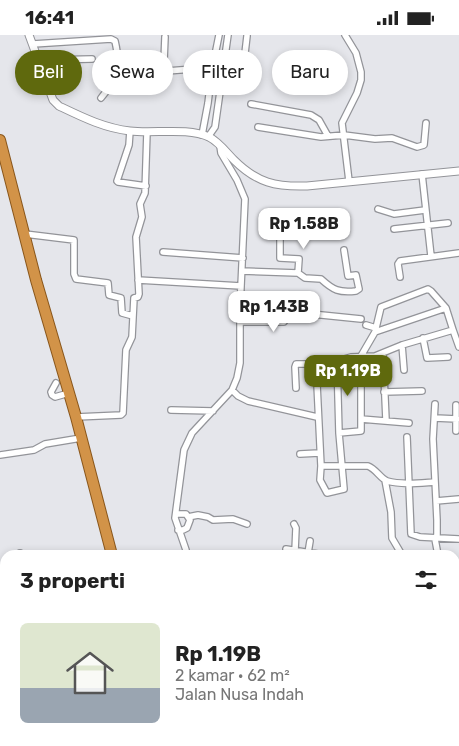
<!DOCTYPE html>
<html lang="id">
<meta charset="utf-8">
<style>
:root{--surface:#fff;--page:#f6f6f6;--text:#222;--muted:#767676;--line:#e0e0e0;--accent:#5f690d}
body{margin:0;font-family:Rubik,sans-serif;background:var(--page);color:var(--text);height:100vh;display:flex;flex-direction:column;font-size:19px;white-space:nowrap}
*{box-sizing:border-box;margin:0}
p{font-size:16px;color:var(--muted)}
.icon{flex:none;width:28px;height:28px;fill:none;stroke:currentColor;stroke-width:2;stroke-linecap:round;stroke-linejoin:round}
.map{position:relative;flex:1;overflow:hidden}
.sheet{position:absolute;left:0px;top:515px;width:460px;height:196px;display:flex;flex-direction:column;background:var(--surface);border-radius:15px 15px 0 0;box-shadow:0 2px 8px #0003}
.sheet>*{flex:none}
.banner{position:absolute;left:15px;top:15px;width:430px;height:45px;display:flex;gap:10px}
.price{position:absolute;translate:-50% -42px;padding:0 11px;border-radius:10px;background:#fff;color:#222;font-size:16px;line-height:32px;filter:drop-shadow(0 1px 2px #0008)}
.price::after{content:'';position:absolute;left:50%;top:30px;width:15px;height:11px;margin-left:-8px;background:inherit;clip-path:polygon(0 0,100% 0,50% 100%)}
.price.on{background:var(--accent);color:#fff}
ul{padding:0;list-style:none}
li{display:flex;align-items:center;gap:15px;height:125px;padding:0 20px}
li+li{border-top:1px solid var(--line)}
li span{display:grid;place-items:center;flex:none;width:140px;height:100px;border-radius:8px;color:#555}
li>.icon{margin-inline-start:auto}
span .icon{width:60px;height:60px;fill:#fffc;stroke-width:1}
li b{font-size:21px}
h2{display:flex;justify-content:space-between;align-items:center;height:60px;padding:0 20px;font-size:21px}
.tag{padding:0 18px;border-radius:22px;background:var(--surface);box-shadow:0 2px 8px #0003;font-size:18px;line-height:45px}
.tag.on{background:var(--accent);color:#fff}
.status{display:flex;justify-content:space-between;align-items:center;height:35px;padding:0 25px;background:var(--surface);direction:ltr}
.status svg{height:14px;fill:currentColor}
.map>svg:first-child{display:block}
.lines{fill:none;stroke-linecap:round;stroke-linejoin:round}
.minor-casing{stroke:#939499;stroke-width:8}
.tertiary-casing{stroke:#939499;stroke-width:9}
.trunk-casing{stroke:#89561b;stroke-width:12}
.motorway-casing{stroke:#89561b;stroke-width:12}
.minor{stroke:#fff;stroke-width:5.5}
.tertiary{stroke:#fff;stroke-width:7}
.trunk{stroke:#d29348;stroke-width:10}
.motorway{stroke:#c6781b;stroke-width:10}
</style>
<div class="status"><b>16:41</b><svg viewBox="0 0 49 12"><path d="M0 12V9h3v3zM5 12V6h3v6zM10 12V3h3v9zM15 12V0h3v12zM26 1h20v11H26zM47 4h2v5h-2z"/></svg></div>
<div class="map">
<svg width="459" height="711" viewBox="0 0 459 711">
<rect width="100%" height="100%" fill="#e5e6eb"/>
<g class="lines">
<defs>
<path id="minor" d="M345,0L356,18L361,37V45L357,58L342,88L349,146
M165,2L164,26L167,36L206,33L212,35L208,68L202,100
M33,9L111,4L115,6C121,32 118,43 101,63
M39,27L46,25L92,24
M212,35L219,0
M150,40H163L167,36
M222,46L235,47L242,44L247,1
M251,69L311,80L319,85L328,101
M258,92L321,102L344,100L375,104L392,103L417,112L424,110L426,88
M130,96L129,110L117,146L118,147L146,151
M208,102L215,92L228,0
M422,139L431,221
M378,174L394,179L425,175
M394,194L448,188
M25,199L74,205V239L76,244L108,248L109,260L121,263L122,278L133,281
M280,201V223L299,224L298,238
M163,217L243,223
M242,236L298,238L305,243L321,244C333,255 339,258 356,256L359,254L356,240L348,241L344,215
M400,242L398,229L400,226L459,218
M138,245L241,251
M240,287H284L289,278L292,277L361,284
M366,290L376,293
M453,295L459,312
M375,297L381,272L428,254L431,256L446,273L453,295L402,310L375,321L351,322L337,326L316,329L321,431L320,445L327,458L344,454L339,398L361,396V321L375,297L446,273
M423,303L427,323L448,322
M402,310L404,335
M383,318L386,385
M337,326L339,398
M56,348L51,357L52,360L55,362L69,358
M296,353L295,332L296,329H316
M232,355L238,361L248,366L317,382
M384,357L422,356
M435,369L433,404L437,485V500L435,504L438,520
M171,375L213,376
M76,382L121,380L123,378L126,315L132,302L134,263L138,262L139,259L136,202L142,182L140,169L145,158L147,97
M435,383L457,384
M361,384L409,388
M456,396V370
M407,402L411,499L420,502L459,504
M300,419L319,418
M0,420L34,415L45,409L81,403
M321,431H368C376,434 380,443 387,446C402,450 419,448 435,447
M385,445L391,477L392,503L402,520
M436,466L459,464
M176,479H186L188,482L198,480L208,482L213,485L233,484L247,489
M294,489L296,493L295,516
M178,495H183L187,493L190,485L188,482
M286,514L324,520
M308,518L310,506
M20,520V518
M186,520V515L175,483L184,415L192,398L232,355L237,343L240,328V273L245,164L237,145L221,118L220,111
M0,534L5,535
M455,564H459
M455,586L459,585
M0,592L5,594
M455,606L459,605
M455,631V641
M457,663L459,676
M253,706L260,708L283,706
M7,711L8,706
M111,711L113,706"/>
<path id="tertiary" d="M29,0L53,65L59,71C82,82 104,93 130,96C154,99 187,92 209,102C219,107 227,118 234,125C257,148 276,152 307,151L459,136"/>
<path id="trunk" d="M0,105L36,245L76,382L112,520
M152,706V711"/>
<path id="motorway" d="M162,706L164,711"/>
</defs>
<!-- minor casing -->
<use href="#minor" class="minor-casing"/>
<!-- tertiary casing -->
<use href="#tertiary" class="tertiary-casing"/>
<!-- trunk casing -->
<use href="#trunk" class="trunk-casing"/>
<!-- motorway casing -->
<use href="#motorway" class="motorway-casing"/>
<!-- minor -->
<use href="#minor" class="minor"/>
<!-- tertiary -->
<use href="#tertiary" class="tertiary"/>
<!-- trunk -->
<use href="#trunk" class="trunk"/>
<!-- motorway -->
<use href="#motorway" class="motorway"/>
</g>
</svg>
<b class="price" style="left:304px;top:215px">Rp 1.58B</b>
<b class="price" style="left:274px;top:298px">Rp 1.43B</b>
<b class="price on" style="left:348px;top:362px">Rp 1.19B</b>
<div class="banner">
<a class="tag on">Beli</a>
<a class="tag">Sewa</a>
<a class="tag">Filter</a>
<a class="tag">Baru</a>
</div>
<section class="sheet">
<h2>3 properti<svg class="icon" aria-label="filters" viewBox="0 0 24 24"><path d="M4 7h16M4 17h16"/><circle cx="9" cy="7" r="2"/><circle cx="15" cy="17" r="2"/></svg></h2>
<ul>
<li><span style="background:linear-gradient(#dfe7d0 65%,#9aa5b1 0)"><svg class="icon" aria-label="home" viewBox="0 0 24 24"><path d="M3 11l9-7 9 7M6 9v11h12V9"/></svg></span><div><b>Rp 1.19B</b><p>2 kamar · 62 m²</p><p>Jalan Nusa Indah</p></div></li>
</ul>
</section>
</div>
